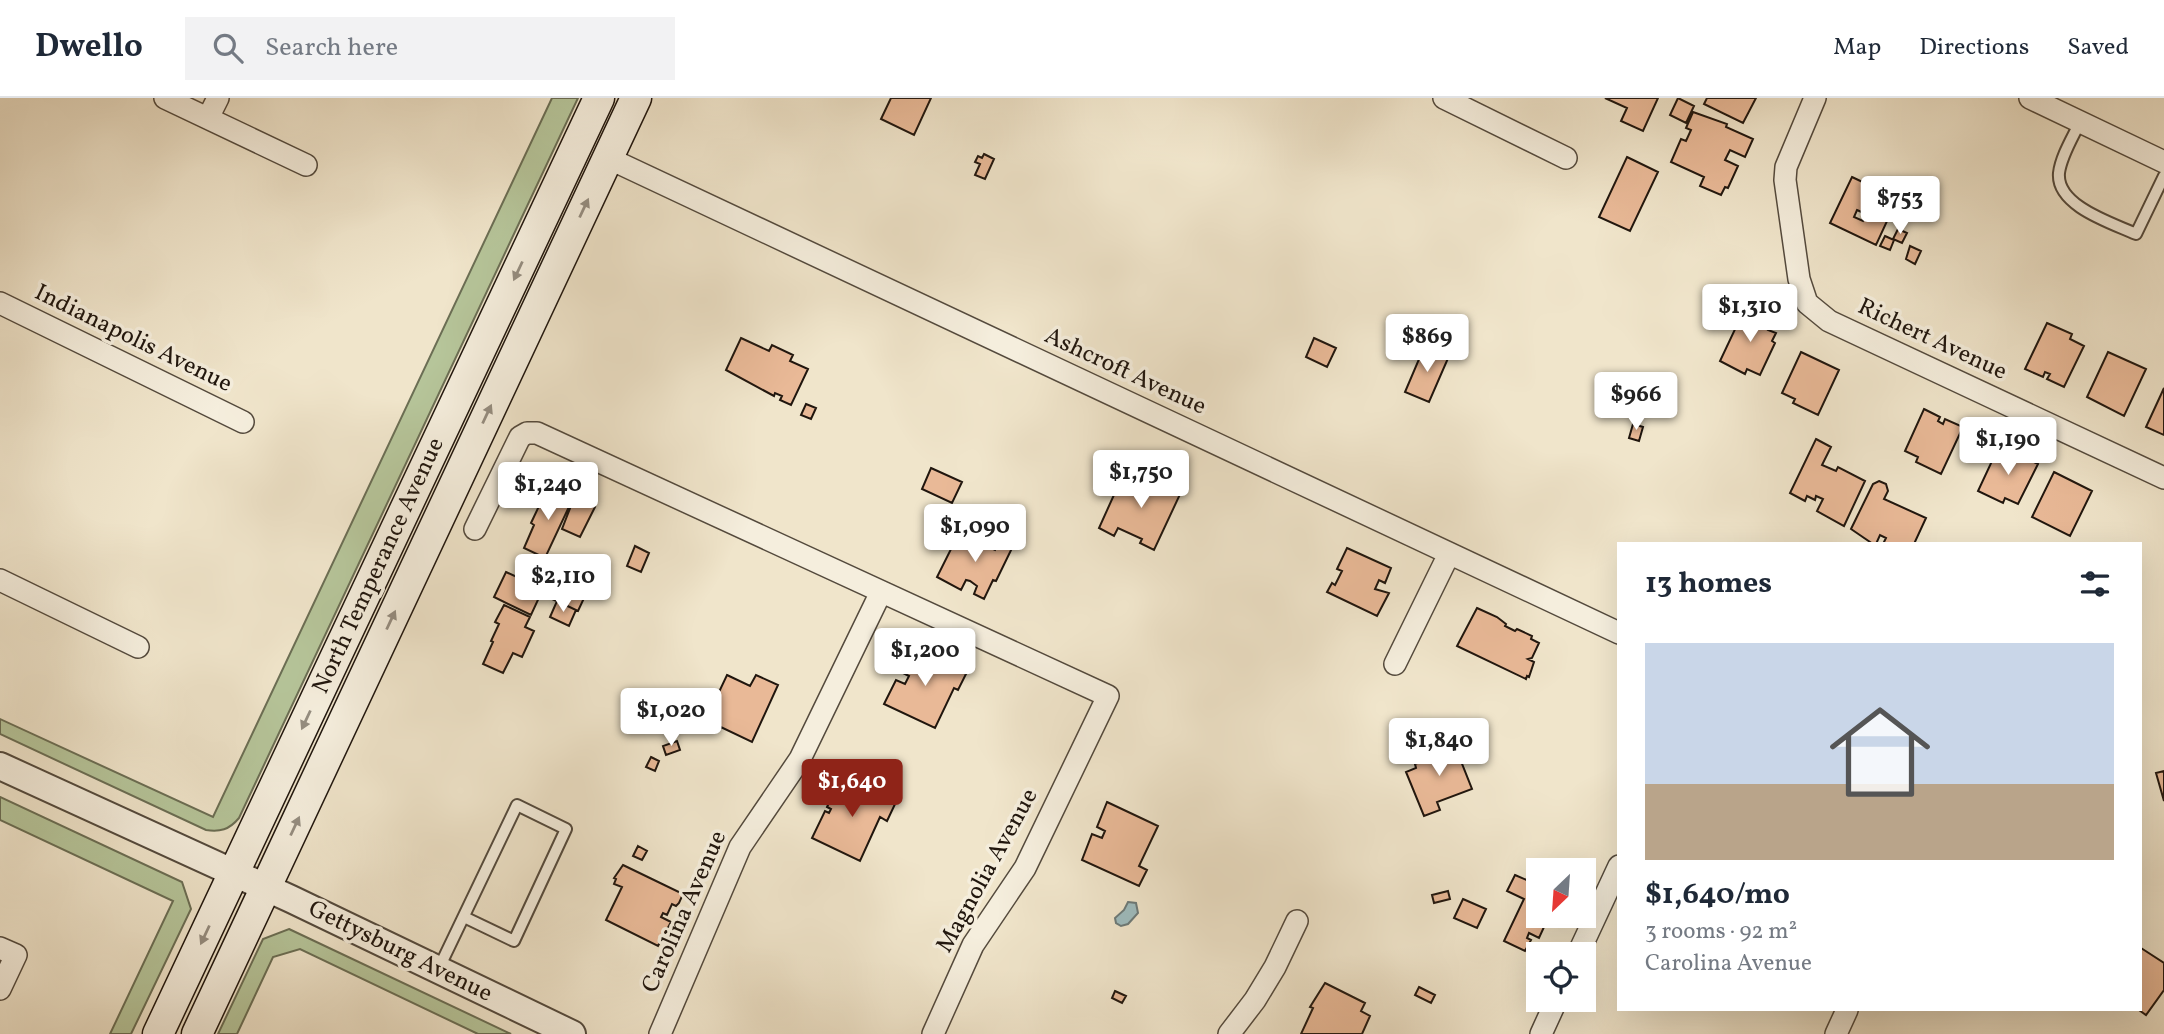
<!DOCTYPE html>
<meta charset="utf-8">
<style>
:root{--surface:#fff;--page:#f2f2f3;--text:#1f2937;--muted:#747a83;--line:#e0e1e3;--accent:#8f2418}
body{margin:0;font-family:Vollkorn,serif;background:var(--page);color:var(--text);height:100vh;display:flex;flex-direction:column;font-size:26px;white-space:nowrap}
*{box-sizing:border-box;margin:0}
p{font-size:23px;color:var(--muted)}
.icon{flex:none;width:38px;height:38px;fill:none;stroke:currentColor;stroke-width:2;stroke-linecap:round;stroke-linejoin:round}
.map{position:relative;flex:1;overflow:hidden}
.sheet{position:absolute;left:1617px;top:444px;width:525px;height:469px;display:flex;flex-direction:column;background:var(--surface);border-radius:0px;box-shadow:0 7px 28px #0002}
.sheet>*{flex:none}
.needle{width:46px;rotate:205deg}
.tools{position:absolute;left:1526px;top:760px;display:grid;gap:14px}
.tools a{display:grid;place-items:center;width:70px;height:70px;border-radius:0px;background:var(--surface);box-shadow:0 7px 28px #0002;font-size:35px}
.price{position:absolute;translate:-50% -60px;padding:0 16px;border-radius:7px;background:#fff;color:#222;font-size:23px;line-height:46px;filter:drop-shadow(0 2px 4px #0008)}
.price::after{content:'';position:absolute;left:50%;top:42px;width:21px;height:16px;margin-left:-10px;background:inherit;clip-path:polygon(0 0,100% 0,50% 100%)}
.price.selected{background:var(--accent);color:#fff}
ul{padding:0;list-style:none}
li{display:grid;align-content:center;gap:14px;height:371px;padding:0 28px}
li+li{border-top:2px solid var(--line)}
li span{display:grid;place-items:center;height:217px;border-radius:0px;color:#555}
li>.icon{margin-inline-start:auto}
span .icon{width:126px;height:126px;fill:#fffc;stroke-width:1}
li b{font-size:30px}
h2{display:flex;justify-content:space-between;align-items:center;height:84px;padding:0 28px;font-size:30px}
header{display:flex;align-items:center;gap:42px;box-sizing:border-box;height:98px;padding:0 35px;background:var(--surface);border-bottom:2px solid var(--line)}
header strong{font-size:33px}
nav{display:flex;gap:38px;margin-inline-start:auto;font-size:24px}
.search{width:490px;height:63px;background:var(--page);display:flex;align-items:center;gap:18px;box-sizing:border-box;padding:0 24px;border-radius:0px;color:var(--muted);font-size:26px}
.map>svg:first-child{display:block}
.green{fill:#b6c59a;stroke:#6b6e54;stroke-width:2}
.water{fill:#9ebdc0;stroke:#6c7a79;stroke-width:2}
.building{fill:#e9b997;stroke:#20160e;stroke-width:2;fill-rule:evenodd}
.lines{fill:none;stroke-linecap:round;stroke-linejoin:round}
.service-casing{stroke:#544a3d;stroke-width:14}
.minor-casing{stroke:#544a3d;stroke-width:24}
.tertiary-casing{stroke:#544a3d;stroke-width:30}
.secondary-casing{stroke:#20160e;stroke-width:33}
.service{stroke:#f5eedd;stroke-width:10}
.minor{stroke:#f5eedd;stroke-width:21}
.tertiary{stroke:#f5eedd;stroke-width:26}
.secondary{stroke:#f5eedd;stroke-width:30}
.oneway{fill:#958d80}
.labels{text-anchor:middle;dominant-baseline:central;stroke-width:7;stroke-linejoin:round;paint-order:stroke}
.street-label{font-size:24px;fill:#20160e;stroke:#f5eedd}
</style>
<header>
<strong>Dwello</strong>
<div class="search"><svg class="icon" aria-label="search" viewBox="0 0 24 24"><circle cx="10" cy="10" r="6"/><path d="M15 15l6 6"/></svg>Search here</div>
<nav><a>Map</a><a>Directions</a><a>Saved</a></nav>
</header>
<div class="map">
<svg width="2164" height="936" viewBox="0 0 2164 936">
<rect width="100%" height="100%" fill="#f0e5cb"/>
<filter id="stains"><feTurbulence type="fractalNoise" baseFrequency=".00286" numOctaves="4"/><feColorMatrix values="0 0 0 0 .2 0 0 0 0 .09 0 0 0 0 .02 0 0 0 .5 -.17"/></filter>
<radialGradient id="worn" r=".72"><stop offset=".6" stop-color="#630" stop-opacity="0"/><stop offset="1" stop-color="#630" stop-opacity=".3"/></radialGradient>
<!-- green -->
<path class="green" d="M552,0H578L239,720C229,732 220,734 206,732L0,636V621L213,719Z
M0,699L182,784L191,811L131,936H110L173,803L0,722Z
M289,831L511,936H478L300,851L273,859L237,936H218L263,841Z"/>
<!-- water -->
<path class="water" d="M1128,804L1136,805L1138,815L1128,826L1121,828L1116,825L1115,820L1124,812Z"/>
<!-- building -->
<path class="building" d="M891,0H931L914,37L881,21Z
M1605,0H1658L1643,33L1621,23L1627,10Z
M1678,0L1694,8L1686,25L1670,17Z
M1707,0H1756L1743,25L1704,6Z
M1693,14L1727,26L1726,29L1753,41L1745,59L1730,52L1725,62L1738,68L1728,90L1725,89L1721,97L1700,88L1704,79L1671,64L1681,41L1686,43L1691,32L1686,30Z
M984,56L994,61L985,81L975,77L980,66L975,64L978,58L982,60Z
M1627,59L1658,74L1630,133L1599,119Z
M1852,79L1869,87L1866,95L1894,108L1876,147L1830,125ZM1857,112L1866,116L1863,123L1854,119Z
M1898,131L1907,135L1902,145L1893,141Z
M1885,138L1894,142L1890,152L1880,148Z
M1910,148L1921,153L1915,166L1906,161Z
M1745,210L1772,223L1768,232L1776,235L1772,243L1775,245L1760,277L1747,271L1745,276L1720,263Z
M2047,225L2072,236L2070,241L2084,248L2064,289L2047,281L2050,276L2045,274L2043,279L2025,271Z
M741,240L769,253L772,247L793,257L790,263L808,271L791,307L780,302L782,298L775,295L774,298L726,272Z
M1314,240L1336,250L1327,269L1306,259Z
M1425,247L1449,258L1429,304L1405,294Z
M1801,254L1839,272L1818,317L1793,305L1795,301L1782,295Z
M2108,254L2146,271L2124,318L2087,299Z
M2164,290V337L2146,329Z
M806,306L816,310L811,321L801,317Z
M1924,311L1940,319L1938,323L1943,326L1945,321L1963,329L1941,376L1916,364L1918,359L1905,353Z
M1633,326L1643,329L1639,343L1629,340Z
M1816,341L1831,349L1822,367L1836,373L1838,369L1865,383L1844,428L1817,413L1823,401L1816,398L1815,402L1807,398L1805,403L1790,395Z
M1999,348L2016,356L2015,359L2020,362L2021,358L2038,366L2018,406L2005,400L2003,405L1978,393Z
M931,370L962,384L952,405L922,391Z
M2054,374L2092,393L2070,438L2032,419Z
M1123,377L1144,388L1141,393L1149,396L1157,379L1182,392L1154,452L1140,445L1142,441L1118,430L1114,438L1099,430Z
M1879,383L1886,386L1888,393L1884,401L1926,420L1914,446H1883L1886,440L1880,437L1876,446H1873L1851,431L1873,386Z
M553,388L574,398L545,460L524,450L534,427L531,425L540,406L543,408Z
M574,400L595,409L580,439L562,431Z
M959,435L995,452L1000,440L1014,446L996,483L993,482L984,501L974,496L977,488L970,483L966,482L961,492L937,479Z
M635,448L649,455L641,474L627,468Z
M1347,450L1391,470L1385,485L1379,482L1375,491L1389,495L1377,518L1327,494L1332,485L1335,487L1342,473L1337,471Z
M506,474L543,491L531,517L494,499Z
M559,486L585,498L578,513L552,501Z
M557,503L576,512L569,528L550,519Z
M504,507L530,519L525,529L534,533L522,559L513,555L503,575L483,566L493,544L491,543L499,526L495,524Z
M1477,510L1497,519L1506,526L1505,528L1515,533L1517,531L1532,538L1531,541L1539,545L1532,560L1528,561L1534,564L1529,579L1527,578L1526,581L1457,548Z
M913,550L966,576L958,592L954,590L935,630L884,606L896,582L905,586L909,578L903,575L906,568L905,563Z
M727,577L750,588L756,577L778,587L752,644L706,622L705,617L707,612L711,611Z
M677,643L680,652L666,657L663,648Z
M1453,643L1472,691L1437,704L1440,712L1424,718L1406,674L1416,670L1415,666L1430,660L1427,652Z
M651,659L659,663L655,673L646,669Z
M2164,673V703L2156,675Z
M846,681L896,704L887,723L880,719L860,763L812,740L825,713L829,715L831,711L827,709L836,690L841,692Z
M1107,704L1158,728L1139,768L1147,772L1139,788L1082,762L1092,736L1102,740L1105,733L1097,729Z
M638,748L647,753L642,762L633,758Z
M623,767L683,796L679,805L676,808L672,806L667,817L663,815L661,819L671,824L658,848L606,822L622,789L614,786L616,781L614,780Z
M1515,777L1538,787V817L1549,818L1539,840L1529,835L1527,840L1531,842L1525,853L1504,843L1524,801L1507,793Z
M1448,793L1450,801L1434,805L1432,797Z
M1463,801L1486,811L1477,830L1454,820Z
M2141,850L2164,865V892L2146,917L2139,912Z
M1325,885L1365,905L1361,913L1370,918L1362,936H1301L1313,910L1310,909Z
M1419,889L1435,897L1431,905L1415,897Z
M1115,893L1126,898L1122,905L1112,900Z"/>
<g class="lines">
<defs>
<path id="service" d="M2080,24C2073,39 2061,58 2059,75C2056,108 2112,125 2136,136L2164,78
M438,872L517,707L566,731L514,843L464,819"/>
<path id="minor" d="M165,0L306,67
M1444,0L1566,60
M1815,0L1786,69L1785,82L1799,181L1807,205L1829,223L2164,380
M2030,0L2164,64
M208,20L218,0
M608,60L1619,535
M0,205L243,324
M475,431L520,339L527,335H537L1108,598L1025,770L973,847L933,936
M0,482L138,549
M1395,566L1449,456
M0,850L16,857L0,891
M1578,856L1619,768
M660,936L740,749L800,661L881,494
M1229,936L1255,902L1275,869L1297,823
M1541,936L1557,901
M1836,936L1847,912"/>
<path id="tertiary" d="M0,668L291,801L572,936"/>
<path id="secondary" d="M158,936L599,0
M197,936L636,0"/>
</defs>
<!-- service casing -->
<use href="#service" class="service-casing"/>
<!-- minor casing -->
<use href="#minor" class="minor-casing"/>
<!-- tertiary casing -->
<use href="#tertiary" class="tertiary-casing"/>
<!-- secondary casing -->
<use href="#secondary" class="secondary-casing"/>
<!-- service -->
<use href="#service" class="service"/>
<!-- minor -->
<use href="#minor" class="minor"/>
<!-- tertiary -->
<use href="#tertiary" class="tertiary"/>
<!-- secondary -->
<use href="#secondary" class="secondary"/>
</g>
<!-- one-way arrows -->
<defs><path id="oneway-solid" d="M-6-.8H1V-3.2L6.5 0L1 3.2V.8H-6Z" transform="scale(1.75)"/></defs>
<g class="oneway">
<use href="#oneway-solid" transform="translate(584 110) rotate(-65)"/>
<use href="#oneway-solid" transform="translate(518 173) rotate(115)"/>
<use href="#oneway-solid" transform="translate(487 316) rotate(-65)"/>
<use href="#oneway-solid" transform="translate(391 522) rotate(-65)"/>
<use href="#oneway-solid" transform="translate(306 622) rotate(115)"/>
<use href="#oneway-solid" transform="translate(295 728) rotate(-65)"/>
<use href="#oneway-solid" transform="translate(205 837) rotate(115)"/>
</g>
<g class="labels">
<!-- street labels -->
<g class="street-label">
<text transform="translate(133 241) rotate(26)">Indianapolis Avenue</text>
<text transform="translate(1932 242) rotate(25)">Richert Avenue</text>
<text transform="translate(1125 274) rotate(25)">Ashcroft Avenue</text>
<text transform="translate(379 468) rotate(-65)">North Temperance Avenue</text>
<text transform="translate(988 773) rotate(-61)">Magnolia Avenue</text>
<text transform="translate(685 814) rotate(-66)">Carolina Avenue</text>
<text transform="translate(400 854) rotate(26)">Gettysburg Avenue</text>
</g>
</g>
<rect width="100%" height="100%" filter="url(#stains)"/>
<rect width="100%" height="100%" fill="url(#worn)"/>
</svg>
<div class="tools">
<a><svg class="needle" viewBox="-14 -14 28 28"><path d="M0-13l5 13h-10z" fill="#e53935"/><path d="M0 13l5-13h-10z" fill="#747a83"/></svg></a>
<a><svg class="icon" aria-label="locate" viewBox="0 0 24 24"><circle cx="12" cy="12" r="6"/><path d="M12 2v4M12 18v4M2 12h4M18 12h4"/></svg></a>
</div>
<b class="price" style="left:1900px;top:138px">$753</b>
<b class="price" style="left:1750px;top:246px">$1,310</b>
<b class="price" style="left:1427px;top:276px">$869</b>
<b class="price" style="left:1636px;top:334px">$966</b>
<b class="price" style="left:2008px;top:379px">$1,190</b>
<b class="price" style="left:1141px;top:412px">$1,750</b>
<b class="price" style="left:548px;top:424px">$1,240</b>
<b class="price" style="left:975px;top:466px">$1,090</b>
<b class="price" style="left:563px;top:516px">$2,110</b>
<b class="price" style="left:925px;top:590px">$1,200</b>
<b class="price" style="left:671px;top:650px">$1,020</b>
<b class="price" style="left:1439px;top:680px">$1,840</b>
<b class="price selected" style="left:852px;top:721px">$1,640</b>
<section class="sheet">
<h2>13 homes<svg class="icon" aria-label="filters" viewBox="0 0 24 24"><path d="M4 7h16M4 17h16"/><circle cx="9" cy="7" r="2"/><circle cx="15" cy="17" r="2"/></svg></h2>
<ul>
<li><span style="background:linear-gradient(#c9d6e8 65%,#b9a48a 0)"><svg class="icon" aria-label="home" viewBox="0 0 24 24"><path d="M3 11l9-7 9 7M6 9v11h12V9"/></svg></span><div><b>$1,640/mo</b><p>3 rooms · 92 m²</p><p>Carolina Avenue</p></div></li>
</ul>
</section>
</div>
